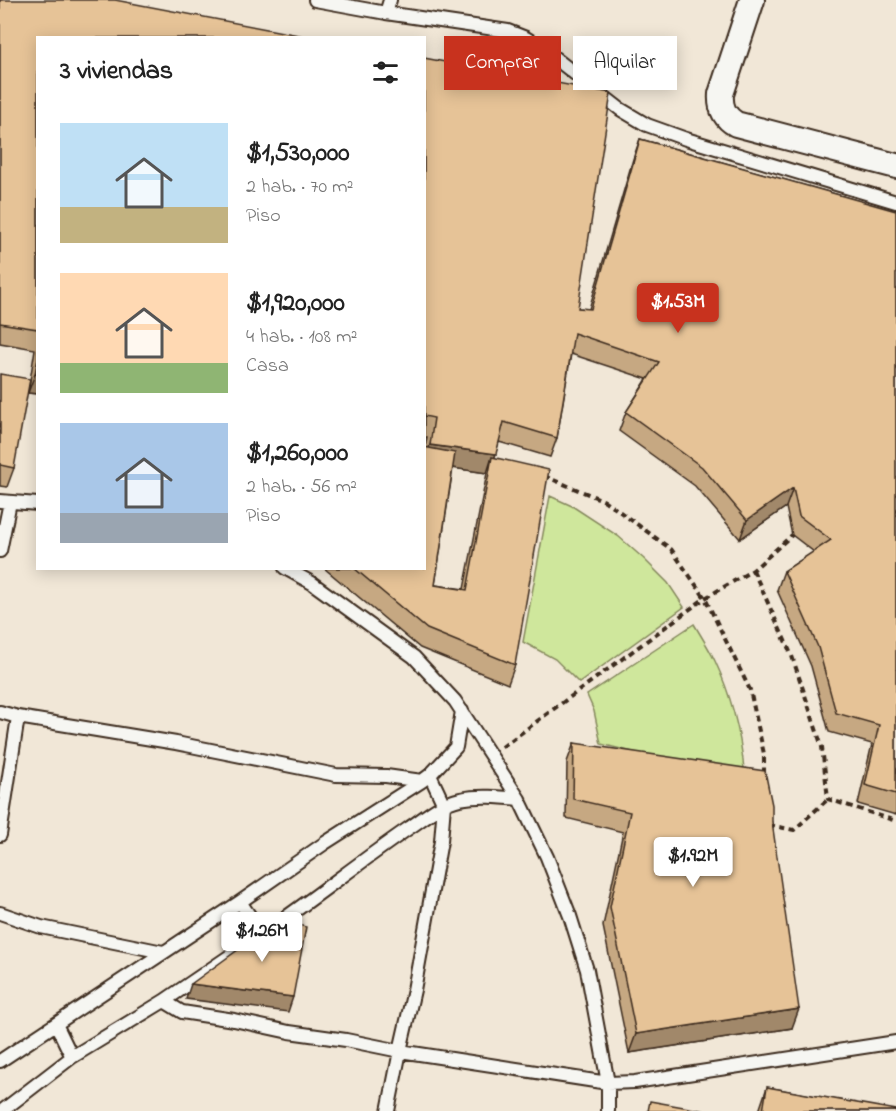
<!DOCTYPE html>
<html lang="es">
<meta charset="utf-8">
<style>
:root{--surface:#fff;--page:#f6f6f6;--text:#222;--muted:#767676;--accent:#c8321e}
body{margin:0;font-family:"Indie Flower",sans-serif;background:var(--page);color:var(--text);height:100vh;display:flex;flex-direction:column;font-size:22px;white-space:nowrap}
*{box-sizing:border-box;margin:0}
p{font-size:20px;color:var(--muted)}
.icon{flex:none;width:33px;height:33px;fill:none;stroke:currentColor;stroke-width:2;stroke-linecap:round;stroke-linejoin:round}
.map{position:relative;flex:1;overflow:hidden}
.drawer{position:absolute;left:36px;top:36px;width:390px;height:534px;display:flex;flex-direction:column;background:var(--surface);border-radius:0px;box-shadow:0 3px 15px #0003}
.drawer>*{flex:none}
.hud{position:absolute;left:444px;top:36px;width:362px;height:54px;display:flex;gap:12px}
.price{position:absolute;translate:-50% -51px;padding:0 14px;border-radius:6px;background:#fff;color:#222;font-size:20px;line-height:39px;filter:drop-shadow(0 2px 3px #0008)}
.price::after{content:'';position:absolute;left:50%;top:36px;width:18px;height:14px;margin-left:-9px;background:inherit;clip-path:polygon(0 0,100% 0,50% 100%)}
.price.active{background:var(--accent);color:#fff}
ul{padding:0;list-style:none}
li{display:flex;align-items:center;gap:18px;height:150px;padding:0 24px}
li span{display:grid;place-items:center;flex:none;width:168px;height:120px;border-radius:0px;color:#555}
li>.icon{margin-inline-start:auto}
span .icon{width:72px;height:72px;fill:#fffc;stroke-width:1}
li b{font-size:26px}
h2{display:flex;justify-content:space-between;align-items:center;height:72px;padding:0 24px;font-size:26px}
.chip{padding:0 21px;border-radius:0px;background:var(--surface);box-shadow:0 3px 15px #0003;font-size:21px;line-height:54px}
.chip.active{background:var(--accent);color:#fff}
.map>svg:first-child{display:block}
.green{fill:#cfe79c;stroke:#85885d;stroke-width:1.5}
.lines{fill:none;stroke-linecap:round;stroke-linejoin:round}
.service-casing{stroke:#3b2a1e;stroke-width:16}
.minor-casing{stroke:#3b2a1e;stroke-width:28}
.path{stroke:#3b2a1e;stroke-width:4;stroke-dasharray:6 4.5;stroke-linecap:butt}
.service{stroke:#f6f6f2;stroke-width:12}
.minor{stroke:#f6f6f2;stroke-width:24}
.wall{fill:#c6a882;stroke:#3b2a1e;stroke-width:1.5;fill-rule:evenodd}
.shaded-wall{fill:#a1886a;stroke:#3b2a1e;stroke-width:1.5}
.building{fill:#e6c397;stroke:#3b2a1e;stroke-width:1.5}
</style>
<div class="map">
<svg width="896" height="1111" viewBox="0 0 896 1111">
<rect width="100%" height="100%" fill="#f1e7d7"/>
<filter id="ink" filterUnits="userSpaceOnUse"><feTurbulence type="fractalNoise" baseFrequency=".0167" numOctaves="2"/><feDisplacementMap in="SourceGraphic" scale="12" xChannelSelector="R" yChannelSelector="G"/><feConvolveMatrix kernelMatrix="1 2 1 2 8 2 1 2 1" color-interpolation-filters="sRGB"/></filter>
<g filter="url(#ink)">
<!-- green -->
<path class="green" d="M550,496L572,506L618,536L644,559L668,583L684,607L579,683L555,659L523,642Z
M694,624C701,636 709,648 715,661C732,697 742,740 745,780L601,744L594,711L587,695Z"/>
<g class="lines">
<defs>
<path id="service" d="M315,0L386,13L508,31L526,38L542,48L620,109L647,125L686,139L896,202
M386,13L390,0
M0,501L38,504
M0,551L10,502
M285,568L312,583L414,657L455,701L519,799L547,857L570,916L587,970L608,1083V1111
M0,712L18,717L176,743L336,775L386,776L422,781
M0,835L18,717
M240,902L262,934
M0,913L41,927L163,952
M268,930C316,897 361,861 409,828C424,818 441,803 460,799C479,795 500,797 519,799
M164,1001L182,1012L234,1020L289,1032L346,1040L400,1051L608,1083L635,1082L896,1042
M56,1024L72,1057
M0,1061L240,902L325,843L422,781L430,775L456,747L462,711
M2,1111L72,1057L164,1001L249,943
M388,1111L400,1051L414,990L441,841L444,805L430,775"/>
<path id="minor" d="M752,0L721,94C720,107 724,117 736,124L896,166"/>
</defs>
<!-- service casing -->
<use href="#service" class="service-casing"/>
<!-- minor casing -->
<use href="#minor" class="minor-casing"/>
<!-- path -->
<path class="path" d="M544,476L605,501L671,549L705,598L750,690L764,754V774
M753,570L792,656L822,747L828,799L896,821
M502,747L705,598L753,570L792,535
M769,825L794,830L828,799"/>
<!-- service -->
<use href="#service" class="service"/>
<!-- minor -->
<use href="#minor" class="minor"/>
</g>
<!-- wall -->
<path class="wall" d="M0,0L38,38V394L28,393L35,349L0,343Z
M424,58L578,308L589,309L633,159L640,139L896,211V815L858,804L872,744L829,732L811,666L777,590L784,571L814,552L792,535L786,507L740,539L695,486L619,431L626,412L647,379L571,354L557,438L550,457L499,442L494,458L515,665L508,684L420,648L324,568H424L425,447L427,437H424ZM453,468L487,473L464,589L435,585Z
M0,374L14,468L7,487L0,486Z
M574,743L772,822L792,1028L629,1053L603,926L623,832L566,818L567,762Z
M767,1087L896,1111H759Z"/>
<!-- shaded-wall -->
<path class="shaded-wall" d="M35,374H38V394L28,393Z
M430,445L496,454L490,469L492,457L487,473L424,464V460Z
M793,488L786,507L740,539L747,520Z
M191,984L293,997L288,1012L186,999Z
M799,1009L792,1028L629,1053L636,1034Z"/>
<!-- building -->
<path class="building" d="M0,0H115L314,38H38V329L0,323Z
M424,58L611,93L578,308L591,309L640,139L896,211V794L865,785L879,725L836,713L818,647L784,571L831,540L799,516L793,488L747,520L702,467L626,412L659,362L574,333L557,438L504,422L496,454L430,445L434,418L424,416Z
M38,359V374H35Z
M0,374L30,379L14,468L0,465Z
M424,447L455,453L435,585L467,590L492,457L549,470L515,665L427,629L354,568H424Z
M574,743L765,771L772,805V822L799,1009L636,1034L610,907L630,812L573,799Z
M279,920L306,927L293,997L191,984Z
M767,1087L896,1110V1111H763Z
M650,1101L706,1111H648Z"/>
</g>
</svg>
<b class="price active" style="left:678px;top:334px">$1.53M</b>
<b class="price" style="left:693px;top:888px">$1.92M</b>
<b class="price" style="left:262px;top:963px">$1.26M</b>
<div class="hud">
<a class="chip active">Comprar</a>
<a class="chip">Alquilar</a>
</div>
<section class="drawer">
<h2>3 viviendas<svg class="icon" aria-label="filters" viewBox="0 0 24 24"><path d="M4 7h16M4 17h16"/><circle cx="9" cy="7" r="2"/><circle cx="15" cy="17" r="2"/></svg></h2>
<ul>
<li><span style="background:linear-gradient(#bfe0f5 70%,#c2b280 0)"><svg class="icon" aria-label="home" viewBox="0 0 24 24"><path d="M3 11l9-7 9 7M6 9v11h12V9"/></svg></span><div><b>$1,530,000</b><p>2 hab. · 70 m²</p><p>Piso</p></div></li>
<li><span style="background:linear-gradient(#ffd9b3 75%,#8fb573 0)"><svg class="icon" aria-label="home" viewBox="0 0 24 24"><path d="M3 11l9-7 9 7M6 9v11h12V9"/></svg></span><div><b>$1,920,000</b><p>4 hab. · 108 m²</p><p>Casa</p></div></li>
<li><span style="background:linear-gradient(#a9c7e8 75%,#9aa5b1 0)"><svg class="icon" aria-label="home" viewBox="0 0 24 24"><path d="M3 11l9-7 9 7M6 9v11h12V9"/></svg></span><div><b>$1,260,000</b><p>2 hab. · 56 m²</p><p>Piso</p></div></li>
</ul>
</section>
</div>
